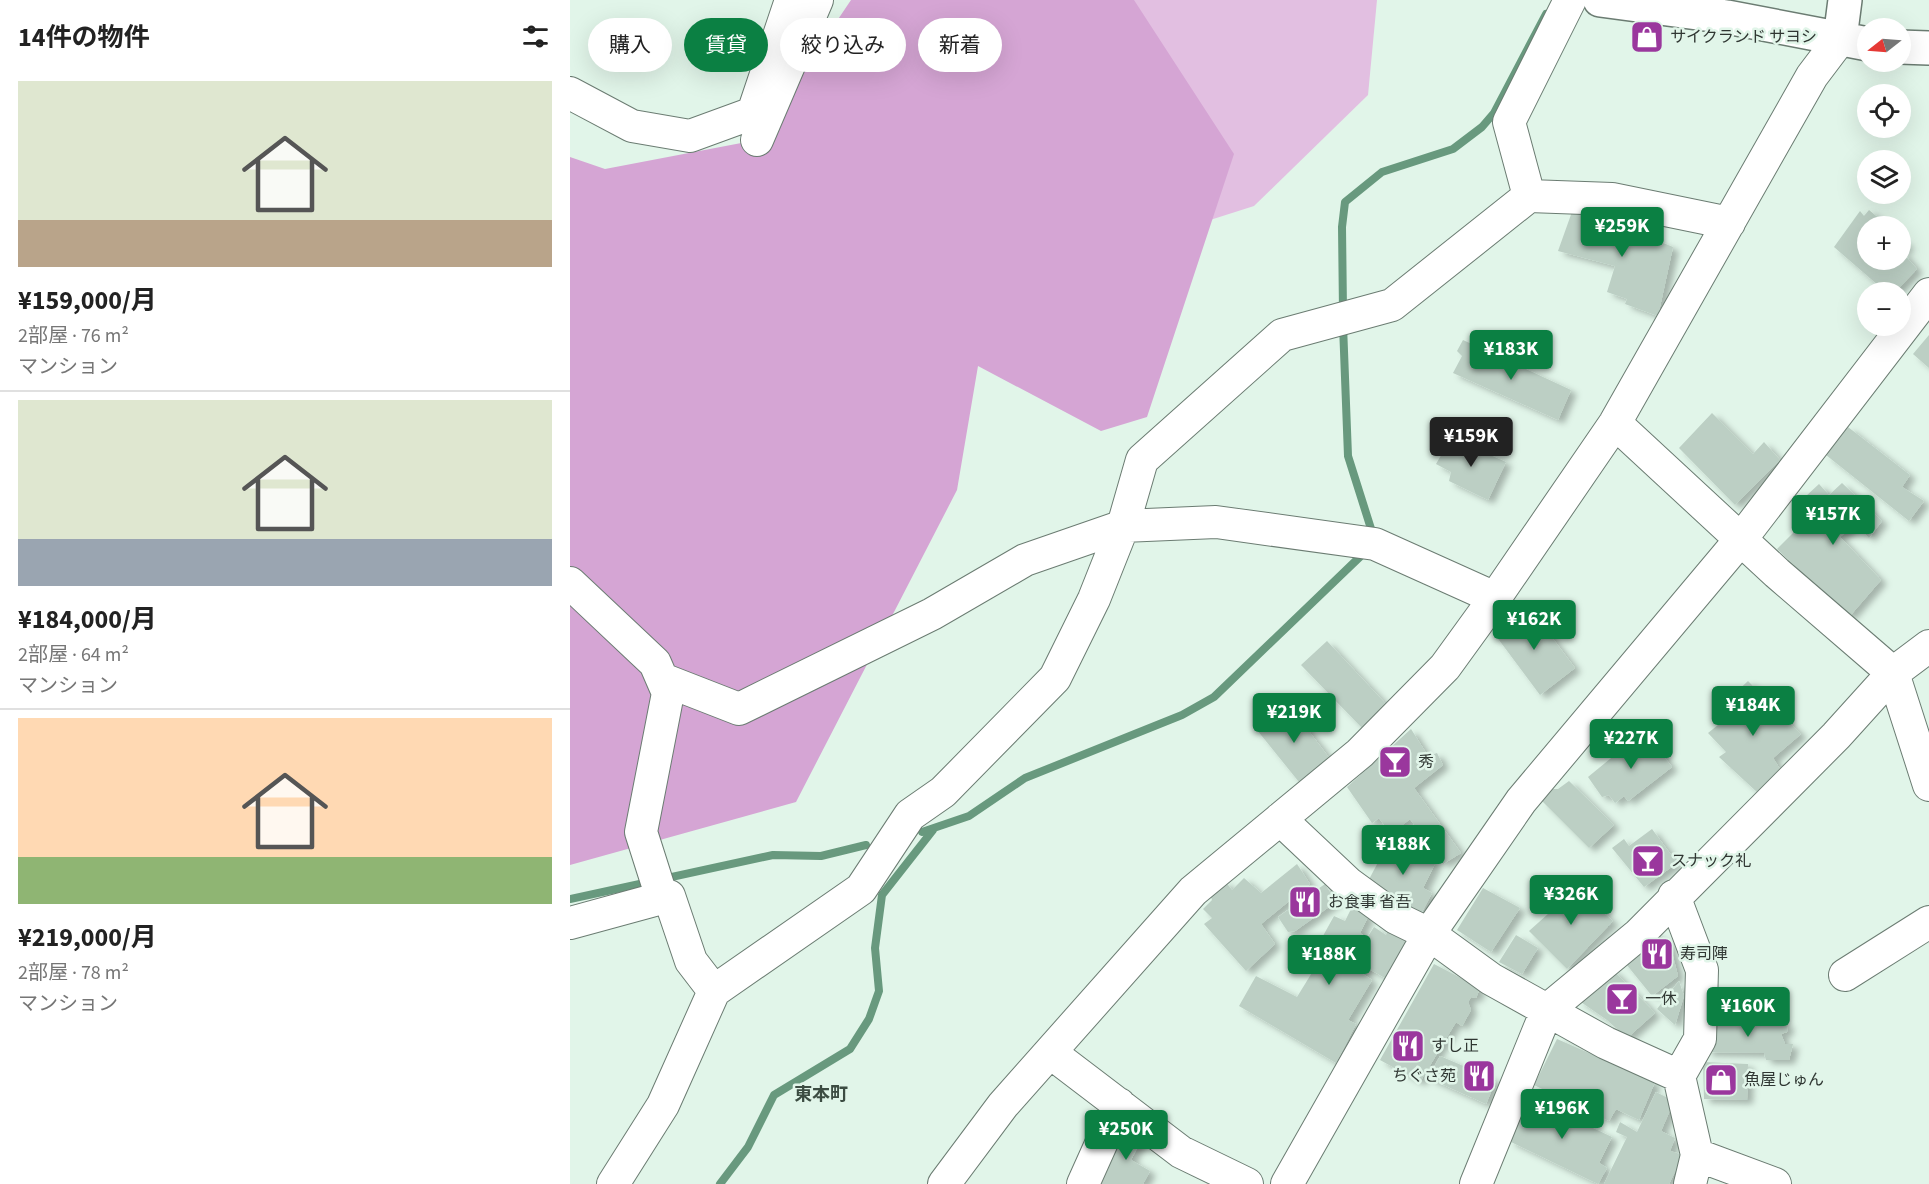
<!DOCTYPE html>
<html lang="ja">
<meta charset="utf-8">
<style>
:root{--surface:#fff;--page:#f2f2f2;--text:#222;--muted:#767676;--line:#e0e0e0;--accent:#0b8043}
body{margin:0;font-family:"Source Sans 3","Noto Sans JP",sans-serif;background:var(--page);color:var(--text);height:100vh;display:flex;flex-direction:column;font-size:22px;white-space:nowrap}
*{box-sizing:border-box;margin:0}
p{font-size:20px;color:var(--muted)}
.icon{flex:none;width:33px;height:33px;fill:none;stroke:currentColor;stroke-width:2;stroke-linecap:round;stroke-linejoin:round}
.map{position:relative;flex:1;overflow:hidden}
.panel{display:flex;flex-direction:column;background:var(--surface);width:570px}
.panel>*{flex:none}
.hud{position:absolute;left:18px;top:18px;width:570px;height:54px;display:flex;gap:12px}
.needle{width:39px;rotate:253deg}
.tools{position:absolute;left:1287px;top:18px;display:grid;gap:12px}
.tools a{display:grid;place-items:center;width:54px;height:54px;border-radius:50%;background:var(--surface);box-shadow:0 6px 24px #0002;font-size:30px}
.price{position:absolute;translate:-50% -51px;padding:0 14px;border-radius:6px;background:var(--accent);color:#fff;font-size:20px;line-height:39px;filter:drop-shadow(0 2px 3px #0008)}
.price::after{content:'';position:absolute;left:50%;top:36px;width:18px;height:14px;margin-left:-9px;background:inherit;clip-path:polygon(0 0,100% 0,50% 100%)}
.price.on{background:#222;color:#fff}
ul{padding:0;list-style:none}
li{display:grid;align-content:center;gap:12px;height:318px;padding:0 18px}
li+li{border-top:2px solid var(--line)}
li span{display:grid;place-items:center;height:186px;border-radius:0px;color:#555}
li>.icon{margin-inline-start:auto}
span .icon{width:108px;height:108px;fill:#fffc;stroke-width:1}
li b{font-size:26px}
h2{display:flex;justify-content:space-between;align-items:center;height:72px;padding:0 18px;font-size:26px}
.pill{padding:0 21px;border-radius:27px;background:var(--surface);box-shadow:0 6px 24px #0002;font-size:21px;line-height:54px}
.pill.on{background:var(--accent);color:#fff}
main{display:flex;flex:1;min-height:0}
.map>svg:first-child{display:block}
.green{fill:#e2bfe1}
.forest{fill:#d5a5d4}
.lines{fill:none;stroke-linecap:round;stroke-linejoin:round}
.stream{stroke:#68997e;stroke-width:8}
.building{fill:#bccfc4;filter:url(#shadow)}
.minor-casing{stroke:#6b7c72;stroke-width:34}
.tertiary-casing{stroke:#6b7c72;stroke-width:36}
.minor{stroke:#fff;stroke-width:32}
.tertiary{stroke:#fff;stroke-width:33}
.labels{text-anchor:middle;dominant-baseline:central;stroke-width:5;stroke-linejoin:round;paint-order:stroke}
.poi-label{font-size:16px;fill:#2f3632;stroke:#e1f5e9;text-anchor:start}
.neighbourhood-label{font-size:18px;font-weight:bold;fill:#3c4c42;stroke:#e1f5e9}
</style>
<main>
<section class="panel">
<h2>14件の物件<svg class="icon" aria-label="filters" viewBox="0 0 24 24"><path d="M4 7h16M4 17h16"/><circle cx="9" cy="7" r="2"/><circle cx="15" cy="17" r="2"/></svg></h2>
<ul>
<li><span style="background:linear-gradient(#dfe7d0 75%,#b9a48a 0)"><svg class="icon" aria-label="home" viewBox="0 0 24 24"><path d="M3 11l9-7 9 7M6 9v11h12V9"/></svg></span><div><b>¥159,000/月</b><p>2部屋 · 76 m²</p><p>マンション</p></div></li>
<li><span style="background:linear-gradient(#dfe7d0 75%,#9aa5b1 0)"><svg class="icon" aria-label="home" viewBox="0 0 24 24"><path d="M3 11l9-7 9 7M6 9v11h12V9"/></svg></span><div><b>¥184,000/月</b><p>2部屋 · 64 m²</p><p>マンション</p></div></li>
<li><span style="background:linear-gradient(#ffd9b3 75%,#8fb573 0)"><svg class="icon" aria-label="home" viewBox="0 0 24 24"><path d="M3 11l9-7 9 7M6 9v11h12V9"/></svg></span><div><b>¥219,000/月</b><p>2部屋 · 78 m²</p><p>マンション</p></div></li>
</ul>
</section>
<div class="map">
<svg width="1359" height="1184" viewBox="0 0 1359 1184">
<defs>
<filter id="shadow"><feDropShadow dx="6" dy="4" stdDeviation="3" flood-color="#0004"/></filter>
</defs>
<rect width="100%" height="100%" fill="#e1f5e9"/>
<!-- green -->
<path class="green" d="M475,0H807L798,95L684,206L593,235Z"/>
<!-- forest -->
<path class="forest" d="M281,0H564L664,154L577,417L531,431L408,366L387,490L226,802L0,865V157L35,169L187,140Z"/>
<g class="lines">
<!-- stream -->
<path class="stream" d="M773,311L772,227L775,202L812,172L883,149L912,127L924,113L976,14
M773,325L778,456L803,535
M352,832L399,816L455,778L612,715L644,697L796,551
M0,899L203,855L251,856L296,845
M150,1184L178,1147L204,1095L280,1049L299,1019L309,991L305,948L312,895L363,830"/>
</g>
<!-- building -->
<path class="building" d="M1003,209L1081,233L1083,239L1103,247L1088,316L1055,304L1057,299L1037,292L1045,266L988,251Z
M1299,210L1318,226H1298V260H1330V238L1338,245L1332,252L1347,269L1325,292H1316L1264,247L1290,211L1294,216Z
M1359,335V368L1343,354Z
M893,340L1001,390L988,420L883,373L892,356L887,351Z
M1142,413L1183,454L1194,442L1210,460L1165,505L1109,448Z
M1278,427L1340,475L1332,487L1354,501L1339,521L1256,455Z
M881,438L936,462L918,500L879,481L881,472L866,464Z
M1272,483L1312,521L1299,538L1286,523L1270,537L1311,580L1279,617L1207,549L1234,522L1222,509L1249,484L1259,495Z
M959,607L1005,668L970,695L923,632Z
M757,641L815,703L792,728L731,665Z
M1178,681L1231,734L1203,758L1210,769L1188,793L1149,757L1156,752L1138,733L1148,725L1149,714L1157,707L1163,716L1170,707L1162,696Z
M719,705L760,759L729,782L687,730Z
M841,729L858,756L867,753L873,765L844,788L891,853L873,864L840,819L821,834L809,818L802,823L777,787Z
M1074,731L1102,767L1058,801L1054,796L1045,803L1039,795L1032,797L1018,777Z
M999,781L1044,825L1019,848L972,801L983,789H988Z
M1082,829L1107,863L1074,887L1042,848L1054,839L1059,846Z
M821,838L865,864L853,888L862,893L852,912L796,885Z
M727,864L740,884L691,924L705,944L676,971L634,924L642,918L633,909L642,900L640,894L655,881L662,890L674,878L691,893Z
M999,883L1043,921L997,969L959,931L988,905L986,899Z
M755,884L766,902L725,931L718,932L708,917Z
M913,888L950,908L921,952L887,930Z
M782,907L799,915L790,933L797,938L804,927L816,935L818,929L841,942L815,978L799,969L796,974L768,958L802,980L778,1020L786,1024L766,1063L669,1006L686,976L727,997L756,950L748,945L764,916L775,921Z
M1082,932L1099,941L1108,976L1082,996L1052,959Z
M946,935L968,948L952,974L929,962Z
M864,964L910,988L906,998L901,997L898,1002L901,1010L892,1026L886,1022L850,1082L810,1060Z
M1042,969L1085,1013L1057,1038L1037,1020L1008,1000Z
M1109,981L1114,996L1105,1025L1087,1009Z
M1139,1017L1218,1023L1217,1032L1211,1034L1215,1044H1223L1219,1060H1196L1194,1053L1136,1052Z
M987,1039L1085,1082L1069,1120L1046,1109L1039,1121L964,1085Z
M870,1056L926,1080L916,1104L858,1078Z
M1133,1062L1178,1064L1177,1100L1134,1099Z
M1086,1092L1104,1101L1091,1131L1105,1138L1100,1151L1113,1155L1099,1184H1034L1057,1137L1046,1132L1050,1122L1067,1132Z
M959,1098L1042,1137L1029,1163L1037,1168L1028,1184L939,1141Z
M556,1124L575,1133L561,1160L580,1171L573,1184H529Z"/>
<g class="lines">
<defs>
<path id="minor" d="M0,93L62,126L120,136L183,113L221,0
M187,140L247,0
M959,196L939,122L1000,0
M1045,423L1207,573L1323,673L1359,785
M0,583L85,663L98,693L71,832L92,898
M92,679L169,709L362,614L455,560L553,526L646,522L805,544L925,598
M710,819L778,883L826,918L859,934L921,979L1036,1043L1109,1076
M1104,896L1132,970L1130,1039L1109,1076L1127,1155L1205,1184
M0,923L99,896L121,961L144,991
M1275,975L1359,922
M481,1053L611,1152L677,1184
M43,1184L93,1105L144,991L291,889L340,815L373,792L485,678L524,599L553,526L572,460L712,335L822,305L959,196L1042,199L1159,223
M374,1184L433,1105L623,891L790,753L875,667L925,598L1045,423L1242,76L1270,39
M513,1184L549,1104
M717,1184L859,934L951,801L1171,539L1359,294
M906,1184L977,1010L1069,934L1266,736L1323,673L1359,646
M1120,1184L1127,1155"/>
<path id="tertiary" d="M1030,0L1157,17L1298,44
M1270,39L1275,0
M1330,47L1359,48"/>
</defs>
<!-- minor casing -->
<use href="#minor" class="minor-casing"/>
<!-- tertiary casing -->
<use href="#tertiary" class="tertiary-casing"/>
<!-- minor -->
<use href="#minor" class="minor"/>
<!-- tertiary -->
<use href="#tertiary" class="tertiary"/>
</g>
<!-- icons -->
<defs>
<symbol id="shop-square" viewBox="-11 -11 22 22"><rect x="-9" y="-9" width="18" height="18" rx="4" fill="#9a379d" stroke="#e1f5e9"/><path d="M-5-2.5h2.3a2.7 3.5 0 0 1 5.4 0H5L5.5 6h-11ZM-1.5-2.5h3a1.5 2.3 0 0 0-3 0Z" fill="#fff"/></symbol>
<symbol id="bar-square" viewBox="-11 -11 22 22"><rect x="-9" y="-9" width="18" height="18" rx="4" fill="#9a379d" stroke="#e1f5e9"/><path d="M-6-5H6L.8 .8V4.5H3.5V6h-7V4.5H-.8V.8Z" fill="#fff"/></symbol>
<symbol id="restaurant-square" viewBox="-11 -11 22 22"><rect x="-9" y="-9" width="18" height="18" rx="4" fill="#9a379d" stroke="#e1f5e9"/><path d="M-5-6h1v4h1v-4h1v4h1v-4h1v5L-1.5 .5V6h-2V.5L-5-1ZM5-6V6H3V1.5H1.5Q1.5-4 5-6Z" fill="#fff"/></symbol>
</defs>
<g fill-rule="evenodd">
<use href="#shop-square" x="1058" y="18" width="38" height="38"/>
<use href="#bar-square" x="806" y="743" width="38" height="38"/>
<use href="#bar-square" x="1059" y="842" width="38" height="38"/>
<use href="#restaurant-square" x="716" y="883" width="38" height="38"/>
<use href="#restaurant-square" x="1068" y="935" width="38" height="38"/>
<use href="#bar-square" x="1033" y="980" width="38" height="38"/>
<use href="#restaurant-square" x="819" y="1027" width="38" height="38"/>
<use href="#restaurant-square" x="890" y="1057" width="38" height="38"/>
<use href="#shop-square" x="1132" y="1061" width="38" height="38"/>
</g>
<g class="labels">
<!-- poi labels -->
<g class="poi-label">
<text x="1100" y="37">サイクランド サヨシ</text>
<text x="848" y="762">秀</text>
<text x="1101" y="861">スナック礼</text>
<text x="758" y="902">お食事 省吾</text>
<text x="1110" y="954">寿司陣</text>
<text x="1075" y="999">一休</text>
<text x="861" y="1046">すし正</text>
<text x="886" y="1076" text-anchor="end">ちぐさ苑</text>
<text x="1174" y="1080">魚屋じゅん</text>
</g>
<!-- neighbourhood labels -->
<g class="neighbourhood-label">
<text x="251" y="1094">東本町</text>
</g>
</g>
</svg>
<div class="tools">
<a><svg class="needle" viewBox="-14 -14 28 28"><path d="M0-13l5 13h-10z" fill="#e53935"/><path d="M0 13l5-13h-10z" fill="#767676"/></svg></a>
<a><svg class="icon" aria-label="locate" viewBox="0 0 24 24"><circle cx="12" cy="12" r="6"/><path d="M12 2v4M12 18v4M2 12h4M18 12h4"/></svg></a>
<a><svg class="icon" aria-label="layers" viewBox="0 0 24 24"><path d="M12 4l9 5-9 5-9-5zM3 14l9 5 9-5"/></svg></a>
<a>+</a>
<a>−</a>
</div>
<b class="price" style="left:1052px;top:258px">¥259K</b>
<b class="price" style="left:941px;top:381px">¥183K</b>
<b class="price on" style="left:901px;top:468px">¥159K</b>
<b class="price" style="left:1263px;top:546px">¥157K</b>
<b class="price" style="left:964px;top:651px">¥162K</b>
<b class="price" style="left:1183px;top:737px">¥184K</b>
<b class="price" style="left:724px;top:744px">¥219K</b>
<b class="price" style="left:1061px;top:770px">¥227K</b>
<b class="price" style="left:833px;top:876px">¥188K</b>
<b class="price" style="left:1001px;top:926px">¥326K</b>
<b class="price" style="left:759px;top:986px">¥188K</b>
<b class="price" style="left:1178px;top:1038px">¥160K</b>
<b class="price" style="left:992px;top:1140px">¥196K</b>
<b class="price" style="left:556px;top:1161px">¥250K</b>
<div class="hud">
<a class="pill">購入</a>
<a class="pill on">賃貸</a>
<a class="pill">絞り込み</a>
<a class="pill">新着</a>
</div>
</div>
</main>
